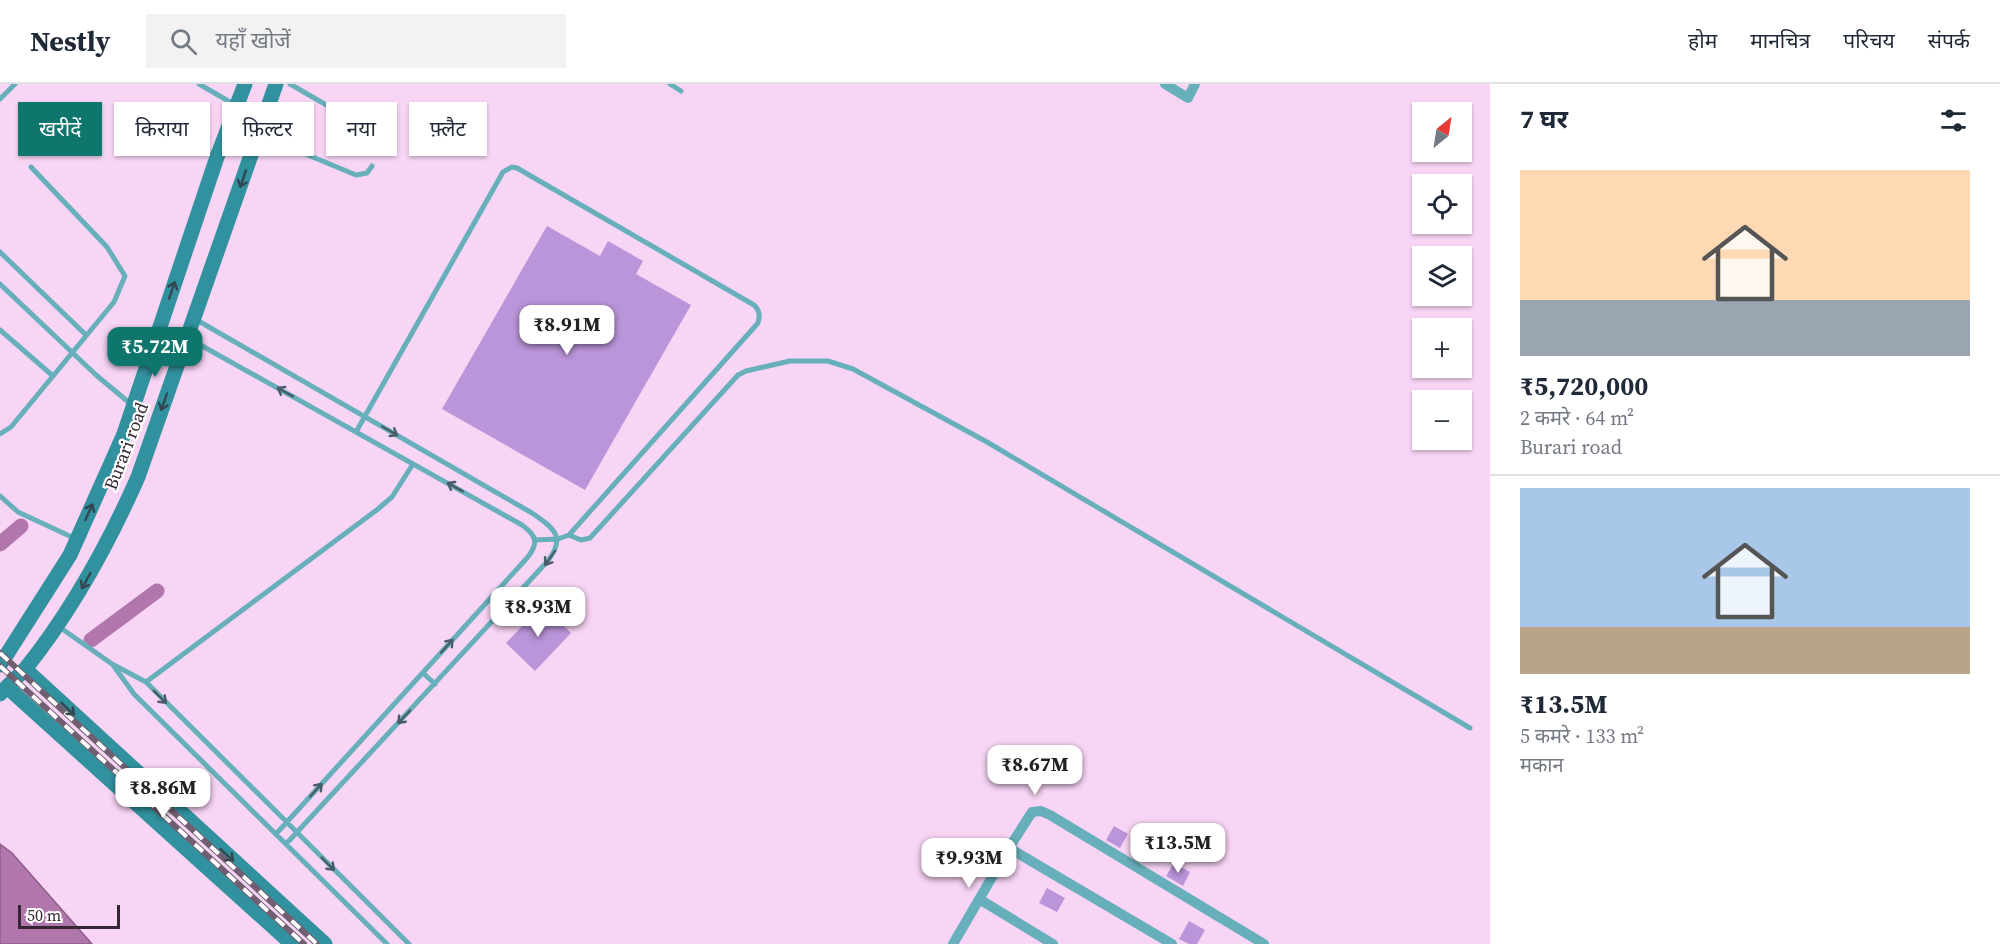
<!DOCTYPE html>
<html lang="hi">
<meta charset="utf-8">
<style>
:root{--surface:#fff;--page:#f2f2f3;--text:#1f2937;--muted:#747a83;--line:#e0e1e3;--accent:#0f766e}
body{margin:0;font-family:"Source Serif 4","Noto Sans Devanagari",serif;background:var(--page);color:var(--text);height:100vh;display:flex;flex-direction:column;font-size:22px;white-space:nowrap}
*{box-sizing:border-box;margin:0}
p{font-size:20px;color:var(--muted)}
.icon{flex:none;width:33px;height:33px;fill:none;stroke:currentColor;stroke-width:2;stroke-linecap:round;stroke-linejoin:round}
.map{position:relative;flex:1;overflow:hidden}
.details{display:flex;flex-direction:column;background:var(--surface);width:510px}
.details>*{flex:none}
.guide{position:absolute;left:18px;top:18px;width:570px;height:54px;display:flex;gap:12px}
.needle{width:39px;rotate:30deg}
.buttons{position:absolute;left:1412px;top:18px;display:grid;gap:12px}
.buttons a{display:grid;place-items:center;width:60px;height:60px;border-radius:0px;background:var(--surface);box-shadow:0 2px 4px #0004;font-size:30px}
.scale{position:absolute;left:18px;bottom:15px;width:102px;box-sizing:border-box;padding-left:6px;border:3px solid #342733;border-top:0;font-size:16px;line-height:21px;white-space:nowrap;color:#342733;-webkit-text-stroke:4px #fff;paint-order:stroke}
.price{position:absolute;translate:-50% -51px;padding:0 14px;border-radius:12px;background:#fff;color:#222;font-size:20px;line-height:39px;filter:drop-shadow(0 2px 3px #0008)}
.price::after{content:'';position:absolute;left:50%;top:36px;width:18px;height:14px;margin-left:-9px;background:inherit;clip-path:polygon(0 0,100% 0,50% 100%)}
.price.selected{background:var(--accent);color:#fff}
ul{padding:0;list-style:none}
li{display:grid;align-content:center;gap:12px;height:318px;padding:0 30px}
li+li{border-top:2px solid var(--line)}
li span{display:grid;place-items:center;height:186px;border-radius:0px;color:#555}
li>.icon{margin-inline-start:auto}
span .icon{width:108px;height:108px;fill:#fffc;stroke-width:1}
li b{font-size:26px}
h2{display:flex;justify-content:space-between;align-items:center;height:72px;padding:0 30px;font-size:26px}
.tag{padding:0 21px;border-radius:0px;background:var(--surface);box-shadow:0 2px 4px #0004;font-size:21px;line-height:54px}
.tag.selected{background:var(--accent);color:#fff}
header{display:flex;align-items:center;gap:36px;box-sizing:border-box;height:84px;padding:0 30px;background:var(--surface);border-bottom:2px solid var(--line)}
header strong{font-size:28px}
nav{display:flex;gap:33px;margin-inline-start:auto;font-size:21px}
.search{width:420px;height:54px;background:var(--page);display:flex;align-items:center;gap:15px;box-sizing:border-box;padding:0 21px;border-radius:0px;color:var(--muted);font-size:22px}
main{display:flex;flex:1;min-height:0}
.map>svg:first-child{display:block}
.water{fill:#b177ad;stroke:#8c5f88;stroke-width:1.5}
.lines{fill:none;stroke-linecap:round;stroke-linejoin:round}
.canal{stroke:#b177ad;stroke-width:15}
.building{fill:#ba95d9}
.lane{stroke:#67afba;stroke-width:5}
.street{stroke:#67afba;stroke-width:10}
.secondary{stroke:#31919f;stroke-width:15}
.rail-casing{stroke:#715e70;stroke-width:6}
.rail{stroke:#fff;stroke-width:4;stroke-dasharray:11;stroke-linecap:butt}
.oneway{stroke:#334753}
.oneway2{stroke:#485d69}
.labels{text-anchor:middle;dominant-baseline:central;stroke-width:4.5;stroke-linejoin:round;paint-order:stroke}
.street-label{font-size:18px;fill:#342733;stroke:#fff}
</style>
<header>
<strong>Nestly</strong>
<div class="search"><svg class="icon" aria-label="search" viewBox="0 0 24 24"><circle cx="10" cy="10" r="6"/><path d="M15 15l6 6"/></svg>यहाँ खोजें</div>
<nav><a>होम</a><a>मानचित्र</a><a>परिचय</a><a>संपर्क</a></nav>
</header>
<main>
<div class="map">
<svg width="1490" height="860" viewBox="0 0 1490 860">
<rect width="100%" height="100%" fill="#f8d5f5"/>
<!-- water -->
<path class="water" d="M0,760L12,769L92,860H0Z"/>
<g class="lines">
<!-- canal -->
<path class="canal" d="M0,460L21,442
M91,556L157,507"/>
</g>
<!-- building -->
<path class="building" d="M547,142L600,172L608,157L643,177L636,190L691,221L585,406L442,325Z
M542,521L571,549L535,587L506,559Z
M1114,742L1128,750L1120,764L1106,756Z
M1174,779L1190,788L1183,802L1166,792Z
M1047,804L1065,814L1057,828L1039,819Z
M1189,837L1205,846L1197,860H1189L1179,855Z"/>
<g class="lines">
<!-- lane -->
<path class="lane" d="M199,0L237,22L264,33
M290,0L375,49L381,59
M670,0L681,7
M0,15L15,0
M260,51L356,91L367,89L372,82
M0,168L86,251
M0,200L96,291L132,321
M195,235L532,429C556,445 567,455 545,480L286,760
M0,246L53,292
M188,254L522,441C537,452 539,459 527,474L276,750
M356,348L503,88L512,83L517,84L754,221C760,227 760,231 758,239L569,451L558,455L535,456
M0,350L11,343L114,218L125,192L107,163L31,83
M0,412L18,428L76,455
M569,451L581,456L590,454L738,291L746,287L790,277H828L853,285L987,358L1470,644
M58,542L112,580L146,598L409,860
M113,581L134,610L387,860
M423,589L435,600
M146,598L378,425L392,413L413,380"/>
<!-- street -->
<path class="street" d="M1165,0L1188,14L1195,0
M979,815L1053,860
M953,860L1009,764
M1172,860L1009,764L1032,728L1041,727L1050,731L1264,860"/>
<!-- secondary -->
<path class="secondary" d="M0,581L70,471L124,350L217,73L245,0
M25,585L325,860
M7,603L292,860
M0,610C8,601 18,593 26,584C73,525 108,461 138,393L276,0"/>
<defs>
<path id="rail" d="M0,569L317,860
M0,582L304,860"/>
</defs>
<!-- rail casing -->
<use href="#rail" class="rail-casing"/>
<!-- rail -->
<use href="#rail" class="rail"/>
</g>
<!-- one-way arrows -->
<defs><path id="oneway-shaft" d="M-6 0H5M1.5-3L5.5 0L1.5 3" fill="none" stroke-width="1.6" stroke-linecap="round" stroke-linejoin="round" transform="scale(1.5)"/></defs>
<g class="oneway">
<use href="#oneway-shaft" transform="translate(243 95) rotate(109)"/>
<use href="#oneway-shaft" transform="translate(172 206) rotate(-71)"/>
<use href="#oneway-shaft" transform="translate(164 318) rotate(109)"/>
<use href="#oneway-shaft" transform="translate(89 428) rotate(-66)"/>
<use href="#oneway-shaft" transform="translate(86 497) rotate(119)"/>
<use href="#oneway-shaft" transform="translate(68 625) rotate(43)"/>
<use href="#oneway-shaft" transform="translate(227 771) rotate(42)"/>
</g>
<g class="oneway2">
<use href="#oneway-shaft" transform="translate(285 308) rotate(-151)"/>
<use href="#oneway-shaft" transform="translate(390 347) rotate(30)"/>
<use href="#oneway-shaft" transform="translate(455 403) rotate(-151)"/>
<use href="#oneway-shaft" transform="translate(550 474) rotate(125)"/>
<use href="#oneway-shaft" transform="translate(447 562) rotate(-48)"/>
<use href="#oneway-shaft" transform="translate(160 613) rotate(45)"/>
<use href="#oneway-shaft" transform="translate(404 633) rotate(133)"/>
<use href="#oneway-shaft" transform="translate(316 706) rotate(-48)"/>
<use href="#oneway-shaft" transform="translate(328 780) rotate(45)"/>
</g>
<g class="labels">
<!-- street labels -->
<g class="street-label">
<text transform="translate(126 362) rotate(-69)">Burari road</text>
</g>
</g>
</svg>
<div class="buttons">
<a><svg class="needle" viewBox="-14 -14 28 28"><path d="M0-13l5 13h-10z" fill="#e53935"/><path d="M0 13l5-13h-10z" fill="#747a83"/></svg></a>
<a><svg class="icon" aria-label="locate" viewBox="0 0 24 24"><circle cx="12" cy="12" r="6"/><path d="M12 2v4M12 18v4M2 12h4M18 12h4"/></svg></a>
<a><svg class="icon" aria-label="layers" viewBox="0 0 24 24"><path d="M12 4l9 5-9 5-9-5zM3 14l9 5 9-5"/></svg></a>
<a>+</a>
<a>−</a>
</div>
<div class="scale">50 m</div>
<b class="price" style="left:567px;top:272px">₹8.91M</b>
<b class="price selected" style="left:155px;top:294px">₹5.72M</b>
<b class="price" style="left:538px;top:554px">₹8.93M</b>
<b class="price" style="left:1035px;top:712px">₹8.67M</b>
<b class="price" style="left:163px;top:735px">₹8.86M</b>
<b class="price" style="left:1178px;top:790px">₹13.5M</b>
<b class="price" style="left:969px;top:805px">₹9.93M</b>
<div class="guide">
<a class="tag selected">खरीदें</a>
<a class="tag">किराया</a>
<a class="tag">फ़िल्टर</a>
<a class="tag">नया</a>
<a class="tag">फ़्लैट</a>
</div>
</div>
<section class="details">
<h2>7 घर<svg class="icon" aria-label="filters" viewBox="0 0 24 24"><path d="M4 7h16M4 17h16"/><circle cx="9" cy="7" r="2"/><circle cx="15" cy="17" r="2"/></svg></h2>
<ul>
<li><span style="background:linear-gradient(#ffd9b3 70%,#9aa5b1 0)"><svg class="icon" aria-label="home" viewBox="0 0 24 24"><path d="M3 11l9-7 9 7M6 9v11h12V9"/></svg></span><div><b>₹5,720,000</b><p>2 कमरे · 64 m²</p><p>Burari road</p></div></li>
<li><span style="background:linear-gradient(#a9c7e8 75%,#b9a48a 0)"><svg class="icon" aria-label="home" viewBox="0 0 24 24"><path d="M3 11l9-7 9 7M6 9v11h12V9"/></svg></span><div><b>₹13.5M</b><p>5 कमरे · 133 m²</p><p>मकान</p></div></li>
</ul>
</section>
</main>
